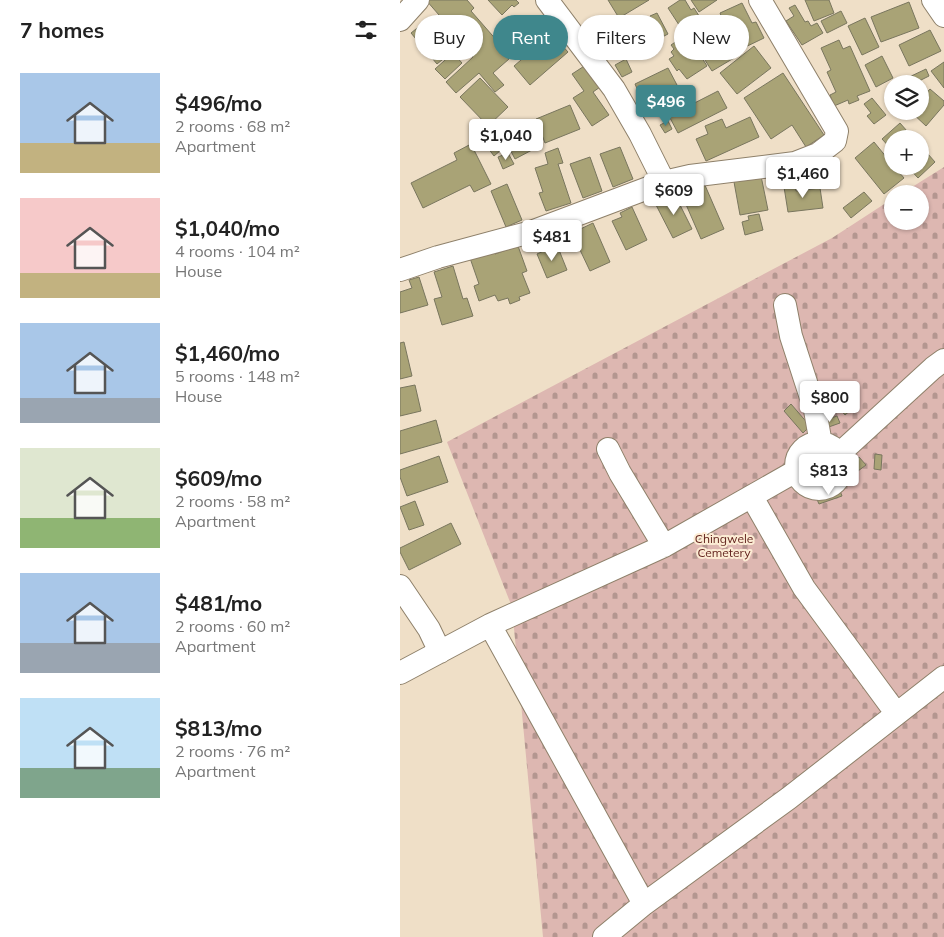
<!DOCTYPE html>
<meta charset="utf-8">
<style>
:root{--surface:#fff;--page:#f6f6f6;--text:#222;--muted:#767676;--accent:#3f878c}
body{margin:0;font-family:Mulish,sans-serif;background:var(--page);color:var(--text);height:100vh;display:flex;flex-direction:column;font-size:19px;white-space:nowrap}
*{box-sizing:border-box;margin:0}
p{font-size:16px;color:var(--muted)}
.icon{flex:none;width:28px;height:28px;fill:none;stroke:currentColor;stroke-width:2;stroke-linecap:round;stroke-linejoin:round}
.map{position:relative;flex:1;overflow:hidden}
.drawer{display:flex;flex-direction:column;background:var(--surface);width:400px}
.drawer>*{flex:none}
.top-card{position:absolute;left:15px;top:15px;width:454px;height:45px;display:flex;gap:10px}
.tools{position:absolute;left:484px;top:75px;display:grid;gap:10px}
.tools a{display:grid;place-items:center;width:45px;height:45px;border-radius:50%;background:var(--surface);box-shadow:0 1px 4px #0004;font-size:25px}
.price{position:absolute;translate:-50% -42px;padding:0 11px;border-radius:5px;background:#fff;color:#222;font-size:16px;line-height:32px;filter:drop-shadow(0 1px 2px #0008)}
.price::after{content:'';position:absolute;left:50%;top:30px;width:15px;height:11px;margin-left:-8px;background:inherit;clip-path:polygon(0 0,100% 0,50% 100%)}
.price.active{background:var(--accent);color:#fff}
ul{padding:0;list-style:none}
li{display:flex;align-items:center;gap:15px;height:125px;padding:0 20px}
li span{display:grid;place-items:center;flex:none;width:140px;height:100px;border-radius:0px;color:#555}
li>.icon{margin-inline-start:auto}
span .icon{width:60px;height:60px;fill:#fffc;stroke-width:1}
li b{font-size:21px}
h2{display:flex;justify-content:space-between;align-items:center;height:60px;padding:0 20px;font-size:21px}
.chip{padding:0 18px;border-radius:22px;background:var(--surface);box-shadow:0 1px 4px #0004;font-size:18px;line-height:45px}
.chip.active{background:var(--accent);color:#fff}
main{display:flex;flex:1;min-height:0}
.map>svg:first-child{display:block}
.cemetery{fill:url(#cemetery-stones)}
.building{fill:#a9a376;stroke:#79765e}
.lines{fill:none;stroke-linecap:round;stroke-linejoin:round}
.minor-casing{stroke:#8e806a;stroke-width:24}
.minor{stroke:#fff;stroke-width:22}
.labels{text-anchor:middle;dominant-baseline:central;stroke-width:4;stroke-linejoin:round;paint-order:stroke}
.park-label{font-size:12px;fill:#63241e;stroke:#fcecd4}
</style>
<main>
<section class="drawer">
<h2>7 homes<svg class="icon" aria-label="filters" viewBox="0 0 24 24"><path d="M4 7h16M4 17h16"/><circle cx="9" cy="7" r="2"/><circle cx="15" cy="17" r="2"/></svg></h2>
<ul>
<li><span style="background:linear-gradient(#a9c7e8 70%,#c2b280 0)"><svg class="icon" aria-label="home" viewBox="0 0 24 24"><path d="M3 11l9-7 9 7M6 9v11h12V9"/></svg></span><div><b>$496/mo</b><p>2 rooms · 68 m²</p><p>Apartment</p></div></li>
<li><span style="background:linear-gradient(#f6c9c9 75%,#c2b280 0)"><svg class="icon" aria-label="home" viewBox="0 0 24 24"><path d="M3 11l9-7 9 7M6 9v11h12V9"/></svg></span><div><b>$1,040/mo</b><p>4 rooms · 104 m²</p><p>House</p></div></li>
<li><span style="background:linear-gradient(#a9c7e8 75%,#9aa5b1 0)"><svg class="icon" aria-label="home" viewBox="0 0 24 24"><path d="M3 11l9-7 9 7M6 9v11h12V9"/></svg></span><div><b>$1,460/mo</b><p>5 rooms · 148 m²</p><p>House</p></div></li>
<li><span style="background:linear-gradient(#dfe7d0 70%,#8fb573 0)"><svg class="icon" aria-label="home" viewBox="0 0 24 24"><path d="M3 11l9-7 9 7M6 9v11h12V9"/></svg></span><div><b>$609/mo</b><p>2 rooms · 58 m²</p><p>Apartment</p></div></li>
<li><span style="background:linear-gradient(#a9c7e8 70%,#9aa5b1 0)"><svg class="icon" aria-label="home" viewBox="0 0 24 24"><path d="M3 11l9-7 9 7M6 9v11h12V9"/></svg></span><div><b>$481/mo</b><p>2 rooms · 60 m²</p><p>Apartment</p></div></li>
<li><span style="background:linear-gradient(#bfe0f5 70%,#7fa58c 0)"><svg class="icon" aria-label="home" viewBox="0 0 24 24"><path d="M3 11l9-7 9 7M6 9v11h12V9"/></svg></span><div><b>$813/mo</b><p>2 rooms · 76 m²</p><p>Apartment</p></div></li>
</ul>
</section>
<div class="map">
<svg width="544" height="937" viewBox="0 0 544 937">
<defs>
<pattern id="cemetery-stones" width="16" height="16" patternUnits="userSpaceOnUse" patternTransform="scale(1.25)"><rect width="16" height="16" fill="#ddb7b1"/><path d="M2 7V4a2 2 0 0 1 4 0v3zM10 15v-3a2 2 0 0 1 4 0v3z" fill="#b49690"/></pattern>
</defs>
<rect width="100%" height="100%" fill="#efdfc7"/>
<!-- cemetery -->
<path class="cemetery" d="M544,167V937H143L112,607L47,442L432,238L492,199V221H520V194H501Z"/>
<!-- building -->
<path class="building" d="M26,0H67L74,8L71,11L99,43L96,45L109,59L93,73L104,85L95,92L79,73L56,93L46,82L73,57L70,53L67,56L52,39L54,37L36,17L39,15Z
M88,0H116L119,3L114,7L112,5L102,15Z
M208,0H249L219,18Z
M280,0H285L291,10L294,8L301,19L283,31L268,8Z
M291,0H317L299,12Z
M405,0H429L434,13L414,21Z
M509,2L519,28L481,42L471,17Z
M342,3L352,23L356,22L364,38L337,51L333,42L330,44L324,31L327,30L320,13Z
M395,5L405,22L408,21L411,26L417,23L423,33L402,45L386,21L394,16L389,8Z
M441,11L447,23L427,33L421,21Z
M257,13L268,34L222,58L211,36L217,33L216,31L227,25L228,29L235,26L233,22L240,18L243,23L251,18L250,16Z
M465,18L479,47L462,55L448,26Z
M26,21L52,52L37,64L11,33Z
M145,26L168,52L130,85L114,66L135,48L129,41Z
M311,28L323,47L326,45L334,58L312,71L303,57L308,54L297,37Z
M530,30L541,51L509,66L499,45Z
M287,34L307,66L287,79L279,69L277,71L269,59L274,56L271,52L274,49L271,45Z
M439,40L443,49L450,46L470,91L457,96L459,100L449,104L448,100L434,106L430,95L436,92L427,72L431,70L421,48Z
M354,46L371,68L337,94L320,73Z
M53,53L62,63L45,79L35,69Z
M482,56L493,78L476,87L465,65Z
M226,59L232,72L222,77L215,65Z
M544,62V88L531,71Z
M189,63L203,85L193,92L209,115L192,126L173,98L184,91L172,74Z
M268,68L277,85L243,102L235,84Z
M526,69L529,76L513,84H507L505,79Z
M383,73L424,135L406,147L392,125L371,139L344,98Z
M80,78L108,107L88,126L60,97Z
M530,89L544,101V105L526,126L510,111H520V100Z
M318,91L327,108L278,133L269,116Z
M472,98L486,115L474,124L467,116L471,113L464,104Z
M170,105L180,129L145,143L136,119Z
M350,117L359,137L306,161L296,139L308,134L305,126L322,119L326,128Z
M268,121L272,129L265,133L260,125Z
M500,123L514,139H492V150L482,139Z
M118,124L132,150L115,159L101,132Z
M90,134L101,150L94,156L82,140Z
M474,142L492,164V166H494L504,178L484,194L455,158Z
M71,144L91,184L74,192L70,185L23,208L11,183L57,160L54,153Z
M520,145L535,162L518,178L507,166H520Z
M220,147L233,179L213,187L200,154Z
M158,148L163,163L158,164L171,203L146,211L139,193L143,192L135,168L148,164L145,153Z
M108,153L114,164L103,169L98,157Z
M190,157L202,191L183,198L170,164Z
M360,171L368,210L340,215L334,182Z
M304,183L324,229L301,239L281,193Z
M107,184L122,220L106,227L91,191Z
M395,185L396,191L420,188L423,208L388,212L384,187Z
M464,192L472,201L451,218L443,208Z
M274,193L292,229L273,238L255,203Z
M232,207L247,240L226,250L212,221L222,217L220,213Z
M359,214L363,230L345,235L342,222L349,220L348,216Z
M193,223L210,262L190,271L172,233Z
M157,245L167,270L147,278L137,254Z
M118,246L127,271L122,273L130,293L119,297L120,300L110,304L108,298L98,301L95,295L79,301L74,286L79,284L70,258L94,249L95,254Z
M53,266L63,299L67,298L73,316L42,325L34,299L42,297L34,272Z
M19,277L28,305L0,313V292L12,288L9,280Z
M4,342L12,376L0,379V343Z
M15,385L21,411L0,416V388Z
M447,403L452,409L445,415L440,409Z
M391,404L410,426L403,433L384,411Z
M437,416L440,423L423,429L420,422Z
M36,420L42,442L0,454V431Z
M475,454L482,455L481,470L474,469Z
M39,456L48,482L7,496L0,477V470Z
M459,457L466,465L458,471L452,463Z
M439,488L442,496L419,504L416,497Z
M15,501L24,525L9,530L0,507Z
M51,523L61,544L9,570L0,552V548Z"/>
<g class="lines">
<defs>
<path id="minor" d="M147,0L214,89L240,134L264,182
M533,0L544,16
M0,20L18,0
M0,270L38,257L131,232L264,182L290,176L395,163L418,154L435,141L437,131L360,0
M385,305L391,336L415,410L421,444
M396 466a23 23 0 1 1 46 0a23 23 0 1 1-46 0Z
M208,449L220,473L264,546
M438,455L533,368L544,360
M352,497L404,588L496,713
M0,586L29,629L40,652
M90,625L244,904
M0,673L90,625L264,546L396,471
M204,937L244,904L389,798L544,677"/>
</defs>
<!-- minor casing -->
<use href="#minor" class="minor-casing"/>
<!-- minor -->
<use href="#minor" class="minor"/>
</g>
<g class="labels">
<!-- park labels -->
<g class="park-label">
<text x="324" y="538">Chingwele<tspan x="324" dy="14">Cemetery</tspan></text>
</g>
</g>
</svg>
<div class="tools">
<a><svg class="icon" aria-label="layers" viewBox="0 0 24 24"><path d="M12 4l9 5-9 5-9-5zM3 14l9 5 9-5"/></svg></a>
<a>+</a>
<a>−</a>
</div>
<b class="price active" style="left:266px;top:127px">$496</b>
<b class="price" style="left:106px;top:161px">$1,040</b>
<b class="price" style="left:403px;top:199px">$1,460</b>
<b class="price" style="left:274px;top:216px">$609</b>
<b class="price" style="left:152px;top:262px">$481</b>
<b class="price" style="left:430px;top:423px">$800</b>
<b class="price" style="left:429px;top:496px">$813</b>
<div class="top-card">
<a class="chip">Buy</a>
<a class="chip active">Rent</a>
<a class="chip">Filters</a>
<a class="chip">New</a>
</div>
</div>
</main>
